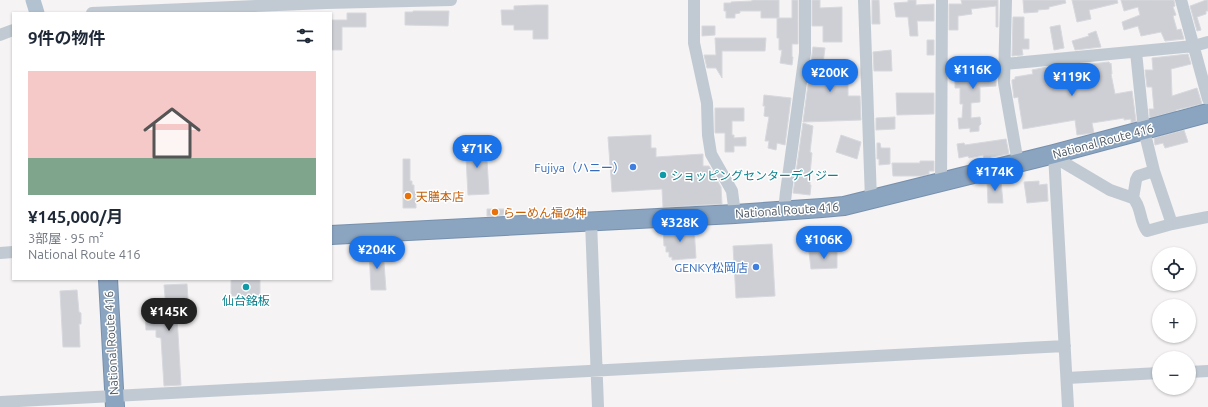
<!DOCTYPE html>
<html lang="ja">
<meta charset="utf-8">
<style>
:root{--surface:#fff;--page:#f2f2f3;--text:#1f2937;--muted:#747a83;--accent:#1a73e8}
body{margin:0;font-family:Ubuntu,"Noto Sans JP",sans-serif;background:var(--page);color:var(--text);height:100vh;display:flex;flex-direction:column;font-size:15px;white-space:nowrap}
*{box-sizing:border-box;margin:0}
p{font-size:13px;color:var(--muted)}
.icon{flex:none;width:22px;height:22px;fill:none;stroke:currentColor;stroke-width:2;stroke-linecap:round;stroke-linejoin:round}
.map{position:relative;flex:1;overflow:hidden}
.panel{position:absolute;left:12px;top:12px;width:320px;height:268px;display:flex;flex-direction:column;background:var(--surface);border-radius:0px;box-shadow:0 1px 3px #0004}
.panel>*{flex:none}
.fabs{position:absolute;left:1152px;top:247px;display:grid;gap:8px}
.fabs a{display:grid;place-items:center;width:44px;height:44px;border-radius:50%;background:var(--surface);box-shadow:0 1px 3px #0004;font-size:20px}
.price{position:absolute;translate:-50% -34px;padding:0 9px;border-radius:14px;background:var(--accent);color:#fff;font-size:13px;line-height:26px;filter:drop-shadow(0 1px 2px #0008)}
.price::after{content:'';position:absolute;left:50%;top:24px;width:12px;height:9px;margin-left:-6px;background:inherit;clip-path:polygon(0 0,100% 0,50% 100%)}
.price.on{background:#222;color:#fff}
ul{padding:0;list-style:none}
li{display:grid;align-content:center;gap:8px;height:212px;padding:0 16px}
li span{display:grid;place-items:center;height:124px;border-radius:0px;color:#555}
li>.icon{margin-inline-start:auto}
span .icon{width:72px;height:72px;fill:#fffc;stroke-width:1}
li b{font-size:17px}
h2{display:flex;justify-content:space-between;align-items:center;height:48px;padding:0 16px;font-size:17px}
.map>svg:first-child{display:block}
.building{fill:#cdcfd5;stroke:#d7d9de}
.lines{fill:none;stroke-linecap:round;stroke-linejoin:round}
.highway-casing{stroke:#7690ad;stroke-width:20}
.minor{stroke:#c1cad2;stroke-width:12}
.major{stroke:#b3c2d1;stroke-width:15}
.highway{stroke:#8ba5c1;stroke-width:18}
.shop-dot{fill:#3f7fe0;stroke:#fff;stroke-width:1.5}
.culture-dot{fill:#0f9aa8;stroke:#fff;stroke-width:1.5}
.food-dot{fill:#e8710a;stroke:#fff;stroke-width:1.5}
.labels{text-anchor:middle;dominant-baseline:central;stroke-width:3;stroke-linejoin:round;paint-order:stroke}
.street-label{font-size:12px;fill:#4a5661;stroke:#fff}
.shop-label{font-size:12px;fill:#366cbe;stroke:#fff;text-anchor:end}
.culture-label{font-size:12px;fill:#0d838f;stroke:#fff;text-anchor:start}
.food-label{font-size:12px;fill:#c56008;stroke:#fff;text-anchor:start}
</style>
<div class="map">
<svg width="1208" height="407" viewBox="0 0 1208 407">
<rect width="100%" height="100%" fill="#f5f3f3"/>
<!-- building -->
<path class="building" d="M752,0H779V18H761V11H740V13L735,14V18H726V11H724V3H731V2L752,1Z
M792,0H798V44H792V57H793L792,65L780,63L782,50H779V38H777V18H792Z
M812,0H820V8L842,7V42H823V26H812Z
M872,0H879L880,24H872Z
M908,0H916V5L934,4V21H917L918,36H910L908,17H896L894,3L908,2Z
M961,0H998V27H996V6L971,9L972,14L958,16V30H949V4H962Z
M1023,0H1065L1066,3L1049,7V9L1038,10V12L1024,13Z
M1072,0H1117L1118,3L1089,10L1091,19L1077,22Z
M1121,0H1174L1175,6L1173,7L1176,15L1173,16L1177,30L1181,29L1184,39L1165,41L1161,32L1141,36L1138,26L1124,30L1122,22L1140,15L1138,7L1124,11Z
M1206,0H1208V11H1206V14L1197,17L1201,30L1197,31L1190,6Z
M536,5H548V39H533V30H514V25H502L501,10H514V6Z
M413,11H449L448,26L405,25V12H413Z
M347,13H366V27H342V50H331V20H347Z
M1013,17H1024V39H1029V49H1022L1023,55L1012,56Z
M1060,25L1064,48L1054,50L1050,27Z
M702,26H715V35L702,36Z
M1096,31L1101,47L1075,50L1072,41L1089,36L1088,34Z
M715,38H766L765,51H722V78L716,68H707L704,55H716Z
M927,40H934V55H927Z
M813,47L825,48L822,71L857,69V78H848V96H860L861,120L803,122Z
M891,50L892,71H874L873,52Z
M1188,54L1191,64L1171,69L1172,96L1197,88L1202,104L1176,110V111L1150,118L1149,109H1154L1152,87H1147L1145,70H1153L1152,58Z
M990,58L991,75H996V86L980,87V102L971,103V118L980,117L981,124L979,126V131L970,132V128L959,129L958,118H962L963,104H960V88H955V79H949V71H973L972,59Z
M1109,62L1110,64L1111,63L1112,74H1111L1115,94L1132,91L1136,121L1131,123V119L1124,120V118L1092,123L1094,133L1077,135L1075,120L1023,129L1018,97L1014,98L1012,82V80L1015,79V77L1033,74L1032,70L1047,67H1054L1055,68Z
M896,93H934V114L897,115Z
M764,95L791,98L785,145L777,143L776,150L768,148L769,141H765L769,117L764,116L765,106H763Z
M715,108H744V121H732V135H734V138L746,137V146H734V152H725V133H715Z
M895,117V129L876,130V118Z
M803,123L813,126L810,152L812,153L810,174V185H811L810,195L793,193Z
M1184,130L1188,142L1165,148L1163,143L1155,145L1154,138Z
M651,135V148H656V157L703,154V166H709L721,187L722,204L663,207L662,189L612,192L608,137Z
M841,135L861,142L857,159L836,152Z
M1006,139L1009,154L991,157V158L984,160L983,155L969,158L968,156L959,158L957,144L964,143L965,145Z
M481,141L482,143H486L489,194L468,195L466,157L468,156V142Z
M877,143H880L881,148H890V164L879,165V159H877Z
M403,159H410V181H412V185H414V191L416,192V208H403Z
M920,161H934V171H929V174L921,176H893L892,163H920Z
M987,181H1001L1003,203H988Z
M1039,181V185L1047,184L1048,201L1027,203L1024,182Z
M487,209H504V215L487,216Z
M694,227L696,258L672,260V257H669V252H666V246H664L663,228Z
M772,244L775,296L736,298L733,246Z
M383,249L386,290H371L369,250Z
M837,250V268L811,269L809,252Z
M231,279H260V296H231Z
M187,284L188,300H176L181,385L164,386L161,338L156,337V330H146L145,310L166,308L164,285Z
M77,290L79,312L81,313V324H79L80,347H63L60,291Z"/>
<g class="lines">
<defs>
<path id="highway" d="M331,235L735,214L822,208L844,206L1054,154L1208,113
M108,279L115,407"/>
</defs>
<!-- highway casing -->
<use href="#highway" class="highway-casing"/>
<!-- minor -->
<path class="minor" d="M694,0V43L707,103L708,135L711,154L732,191L735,214
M864,0L871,200
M1006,0L1004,83L1018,163
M1181,0L1208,99
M92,13L326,3L451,0
M0,35L13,30
M1136,52L1144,130L1154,171L1172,224
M1004,64L1194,46L1208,42
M1054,154L1068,407
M1054,154L1061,161L1110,190L1133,198C1142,207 1139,221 1147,231L1172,224L1208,217
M941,182L942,0
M1133,198L1136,180L1138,176L1154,171
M784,211L786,192L805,53V0
M591,221L598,407
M0,253L13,252
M1189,372L1208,371
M1067,378L1159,373
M0,402L1065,346"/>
<!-- major -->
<path class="major" d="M33,0L37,13"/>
<!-- highway -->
<use href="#highway" class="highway"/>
</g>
<!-- markers -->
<g class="shop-dot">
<circle cx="633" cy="167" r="4"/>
<circle cx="756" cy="267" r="4"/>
</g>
<g class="culture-dot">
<circle cx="663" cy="175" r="4"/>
<circle cx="246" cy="287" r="4"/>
</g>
<g class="food-dot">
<circle cx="408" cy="196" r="4"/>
<circle cx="495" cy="212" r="4"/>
</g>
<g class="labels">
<!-- street labels -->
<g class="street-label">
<text transform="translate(1103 141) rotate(-15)">National Route 416</text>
<text transform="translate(787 210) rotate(-4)">National Route 416</text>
<text transform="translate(111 343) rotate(-93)">National Route 416</text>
</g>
<!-- shop labels -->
<g class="shop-label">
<text x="625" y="167">Fujiya（ハニー）</text>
<text x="748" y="267">GENKY松岡店</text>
</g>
<!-- culture labels -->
<g class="culture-label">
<text x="671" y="175">ショッピングセンターデイジー</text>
<text x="246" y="300" text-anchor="middle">仙台銘板</text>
</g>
<!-- food labels -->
<g class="food-label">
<text x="416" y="196">天膳本店</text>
<text x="503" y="212">らーめん福の神</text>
</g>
</g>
</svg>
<div class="fabs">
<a><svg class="icon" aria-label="locate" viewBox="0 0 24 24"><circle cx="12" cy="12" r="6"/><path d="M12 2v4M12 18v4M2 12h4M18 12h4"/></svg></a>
<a>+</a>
<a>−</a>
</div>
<b class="price" style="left:973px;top:90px">¥116K</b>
<b class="price" style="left:830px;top:93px">¥200K</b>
<b class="price" style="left:1072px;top:97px">¥119K</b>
<b class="price" style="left:477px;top:169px">¥71K</b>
<b class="price" style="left:995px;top:192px">¥174K</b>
<b class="price" style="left:680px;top:243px">¥328K</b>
<b class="price" style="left:824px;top:260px">¥106K</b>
<b class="price" style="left:377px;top:270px">¥204K</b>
<b class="price on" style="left:169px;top:332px">¥145K</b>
<section class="panel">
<h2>9件の物件<svg class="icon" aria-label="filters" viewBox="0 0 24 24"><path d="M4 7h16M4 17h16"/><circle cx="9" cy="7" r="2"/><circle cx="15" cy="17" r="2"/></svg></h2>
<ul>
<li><span style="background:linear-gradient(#f6c9c9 70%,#7fa58c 0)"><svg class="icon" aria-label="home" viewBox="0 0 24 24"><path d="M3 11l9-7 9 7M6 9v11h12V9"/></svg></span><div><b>¥145,000/月</b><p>3部屋 · 95 m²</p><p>National Route 416</p></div></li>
</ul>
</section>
</div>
